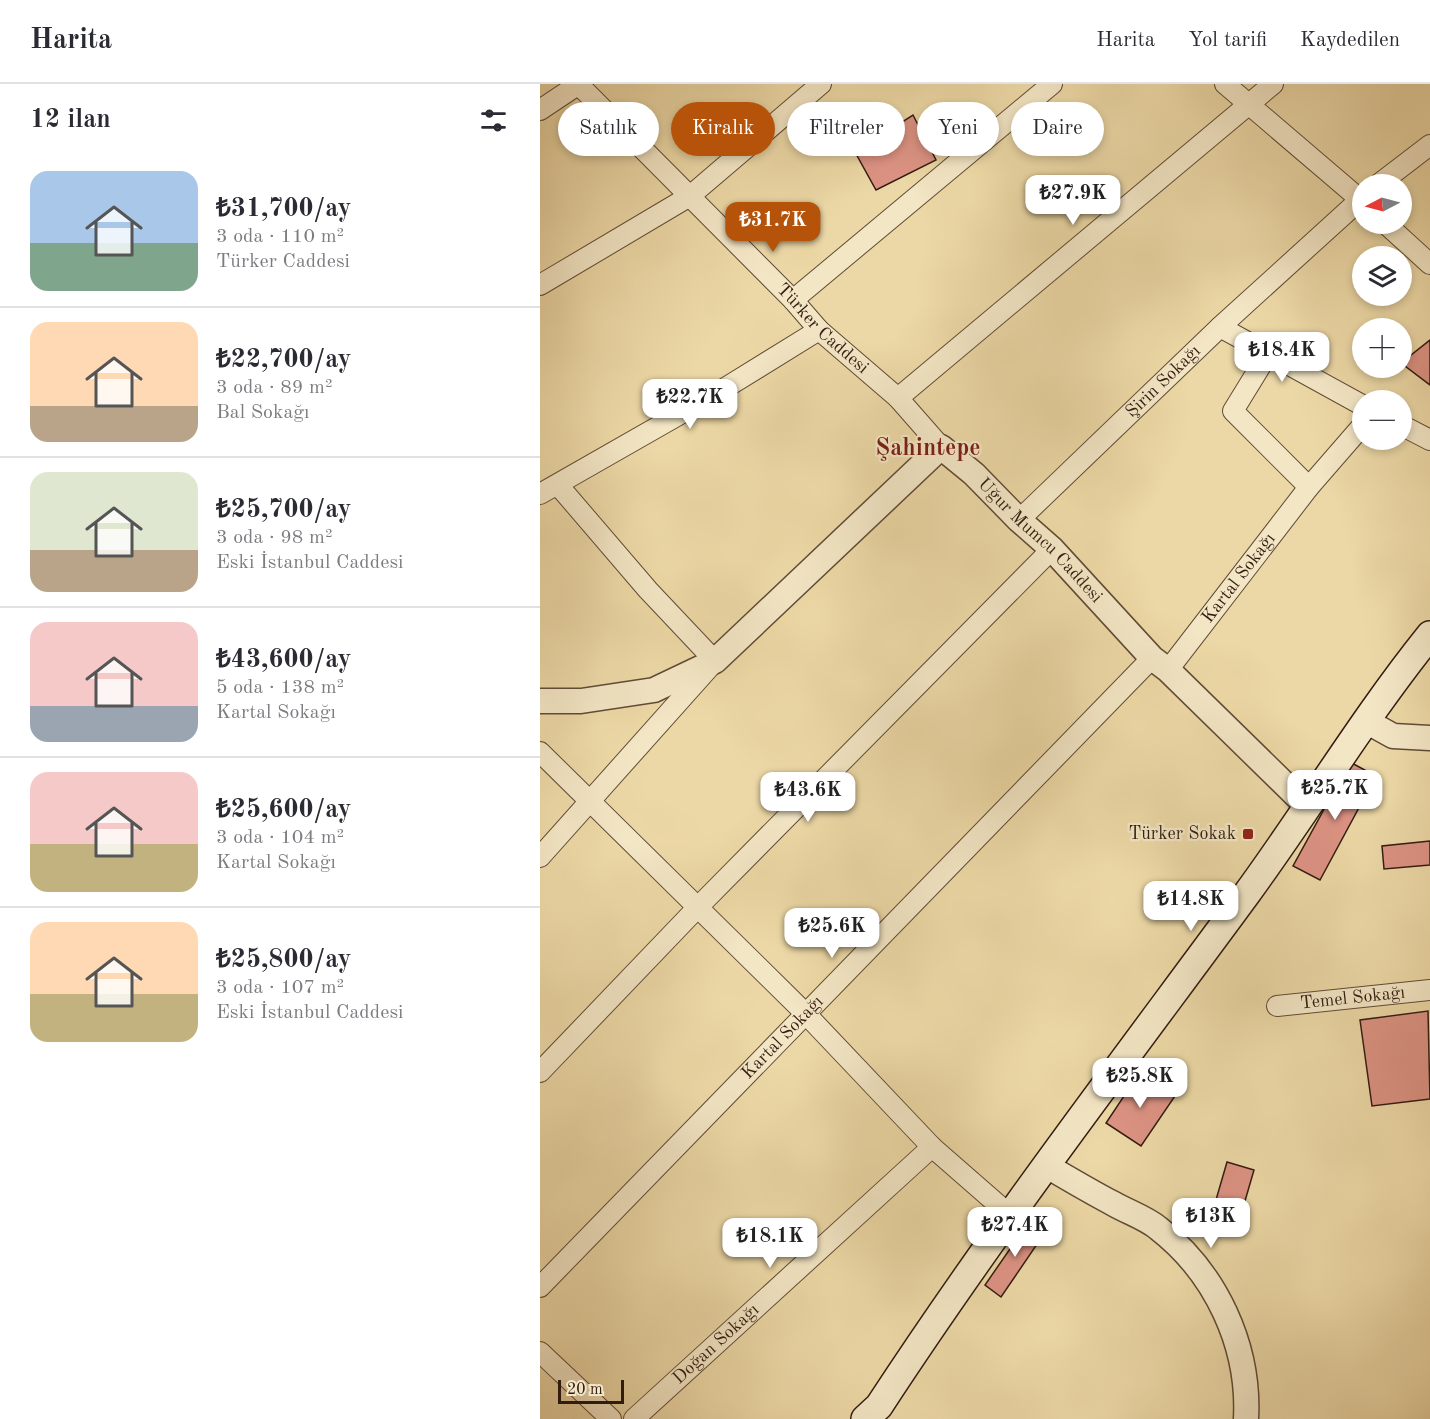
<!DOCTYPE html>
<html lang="tr">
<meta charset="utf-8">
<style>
:root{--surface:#fff;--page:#f2f2f3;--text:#2b2b33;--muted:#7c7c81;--line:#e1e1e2;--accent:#b45309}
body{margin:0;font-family:"Old Standard TT",serif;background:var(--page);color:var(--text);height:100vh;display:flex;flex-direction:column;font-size:22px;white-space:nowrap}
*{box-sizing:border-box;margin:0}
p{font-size:20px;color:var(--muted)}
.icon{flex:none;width:33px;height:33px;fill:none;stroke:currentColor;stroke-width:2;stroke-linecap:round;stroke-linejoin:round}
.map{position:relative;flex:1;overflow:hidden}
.side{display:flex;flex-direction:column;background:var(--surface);width:540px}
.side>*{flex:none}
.hud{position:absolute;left:18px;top:18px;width:570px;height:54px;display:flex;gap:12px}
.needle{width:39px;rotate:264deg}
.tools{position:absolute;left:812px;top:90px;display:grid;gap:12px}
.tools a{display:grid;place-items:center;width:60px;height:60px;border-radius:50%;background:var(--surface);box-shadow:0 3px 9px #0003;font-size:30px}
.scale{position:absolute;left:18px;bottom:15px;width:66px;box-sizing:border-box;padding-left:6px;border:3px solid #321c11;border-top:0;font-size:16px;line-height:21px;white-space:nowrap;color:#321c11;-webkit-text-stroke:4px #f3e6c5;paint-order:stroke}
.price{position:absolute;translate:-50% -51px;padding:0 14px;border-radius:12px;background:#fff;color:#222;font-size:20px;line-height:39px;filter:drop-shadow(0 2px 3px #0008)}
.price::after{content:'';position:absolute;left:50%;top:36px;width:18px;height:14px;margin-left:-9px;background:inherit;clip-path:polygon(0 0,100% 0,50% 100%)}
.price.on{background:var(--accent);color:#fff}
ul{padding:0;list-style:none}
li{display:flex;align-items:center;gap:18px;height:150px;padding:0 30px}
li+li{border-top:2px solid var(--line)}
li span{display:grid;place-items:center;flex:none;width:168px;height:120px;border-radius:18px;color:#555}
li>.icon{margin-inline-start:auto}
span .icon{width:72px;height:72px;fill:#fffc;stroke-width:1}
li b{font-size:26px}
h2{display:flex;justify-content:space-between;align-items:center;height:72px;padding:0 30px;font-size:26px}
.pill{padding:0 21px;border-radius:27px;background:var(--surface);box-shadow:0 3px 9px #0003;font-size:21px;line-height:54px}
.pill.on{background:var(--accent);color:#fff}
header{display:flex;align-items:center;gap:36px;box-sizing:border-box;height:84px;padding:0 30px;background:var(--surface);border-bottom:2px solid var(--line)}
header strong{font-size:28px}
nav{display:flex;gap:33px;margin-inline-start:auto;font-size:21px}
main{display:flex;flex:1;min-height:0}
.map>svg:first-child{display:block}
.building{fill:#dd9384;stroke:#321c11;stroke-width:1.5}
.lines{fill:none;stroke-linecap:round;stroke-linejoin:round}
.minor-casing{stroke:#604b36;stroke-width:22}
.tertiary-casing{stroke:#604b36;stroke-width:27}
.secondary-casing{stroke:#321c11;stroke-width:30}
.minor{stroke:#f3e6c5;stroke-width:20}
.tertiary{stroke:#f3e6c5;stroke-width:24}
.secondary{stroke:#f3e6c5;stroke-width:27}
.poi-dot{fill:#8f2418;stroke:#f3e6c5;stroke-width:2}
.labels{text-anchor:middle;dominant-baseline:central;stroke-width:4.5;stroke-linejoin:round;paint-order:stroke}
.street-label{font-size:18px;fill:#321c11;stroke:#f3e6c5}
.poi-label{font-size:18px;fill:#321c11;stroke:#f3e6c5;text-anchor:end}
.district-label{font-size:24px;font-weight:bold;fill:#7a1f14;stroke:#f3e6c5}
</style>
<header>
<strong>Harita</strong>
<nav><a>Harita</a><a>Yol tarifi</a><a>Kaydedilen</a></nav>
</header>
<main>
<section class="side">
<h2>12 ilan<svg class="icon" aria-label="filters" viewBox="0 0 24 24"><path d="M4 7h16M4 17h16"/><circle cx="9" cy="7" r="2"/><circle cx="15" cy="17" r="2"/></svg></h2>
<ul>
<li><span style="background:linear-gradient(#a9c7e8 60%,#7fa58c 0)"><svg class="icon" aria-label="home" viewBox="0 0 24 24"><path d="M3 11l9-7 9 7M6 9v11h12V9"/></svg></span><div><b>₺31,700/ay</b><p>3 oda · 110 m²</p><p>Türker Caddesi</p></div></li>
<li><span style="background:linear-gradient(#ffd9b3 70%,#b9a48a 0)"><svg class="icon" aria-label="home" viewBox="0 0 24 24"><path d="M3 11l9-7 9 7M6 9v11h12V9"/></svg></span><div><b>₺22,700/ay</b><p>3 oda · 89 m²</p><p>Bal Sokağı</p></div></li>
<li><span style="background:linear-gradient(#dfe7d0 65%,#b9a48a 0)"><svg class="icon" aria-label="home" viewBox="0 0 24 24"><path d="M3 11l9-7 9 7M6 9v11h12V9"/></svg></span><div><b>₺25,700/ay</b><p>3 oda · 98 m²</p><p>Eski İstanbul Caddesi</p></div></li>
<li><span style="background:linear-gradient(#f6c9c9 70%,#9aa5b1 0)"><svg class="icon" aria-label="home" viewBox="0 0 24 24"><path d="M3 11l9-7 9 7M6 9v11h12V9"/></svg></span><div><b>₺43,600/ay</b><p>5 oda · 138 m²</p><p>Kartal Sokağı</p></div></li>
<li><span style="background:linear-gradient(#f6c9c9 60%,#c2b280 0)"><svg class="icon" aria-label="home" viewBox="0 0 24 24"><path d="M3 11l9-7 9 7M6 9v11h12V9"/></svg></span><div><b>₺25,600/ay</b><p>3 oda · 104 m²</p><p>Kartal Sokağı</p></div></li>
<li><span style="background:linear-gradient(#ffd9b3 60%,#c2b280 0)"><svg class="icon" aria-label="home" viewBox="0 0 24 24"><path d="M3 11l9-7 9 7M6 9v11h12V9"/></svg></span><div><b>₺25,800/ay</b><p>3 oda · 107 m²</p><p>Eski İstanbul Caddesi</p></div></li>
</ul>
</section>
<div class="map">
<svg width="890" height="1335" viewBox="0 0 890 1335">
<rect width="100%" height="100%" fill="#ecd8a6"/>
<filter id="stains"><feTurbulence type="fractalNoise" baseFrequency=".00333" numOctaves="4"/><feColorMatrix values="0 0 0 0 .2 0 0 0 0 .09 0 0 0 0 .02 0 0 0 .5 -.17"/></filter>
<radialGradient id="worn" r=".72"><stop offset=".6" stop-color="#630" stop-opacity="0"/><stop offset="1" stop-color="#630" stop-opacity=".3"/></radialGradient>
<!-- building -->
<path class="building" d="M373,31L396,76L336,106L315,68Z
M890,256V301L861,279Z
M810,678L836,692L780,796L753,782Z
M890,757V781L844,785L842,762Z
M888,927L890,1015L832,1022L820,936Z
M600,988L635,1012L601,1062L566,1039Z
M687,1078L714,1086L698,1141L671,1133Z
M490,1136L506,1147L461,1213L445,1201Z"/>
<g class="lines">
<defs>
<g id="minor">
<path id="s1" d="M38,0L253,216L279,246L358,314L401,363"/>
<path d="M685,0L822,117"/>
<path d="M0,26L39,0"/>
<path d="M839,100L890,61"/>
<path d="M846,140L890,180"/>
<path d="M0,201L150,112L281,0"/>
<path d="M253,216L512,0"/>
<path d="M680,243L822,321"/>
<path d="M728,270L693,327L769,403"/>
<path d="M358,314L733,0"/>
<path d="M861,341L890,356"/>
<path d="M0,410L177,309L279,246"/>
<path id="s2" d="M479,436L680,243L822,114"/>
<path id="s3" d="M628,586L769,403L822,342"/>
<path d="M0,668L265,929L392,1063L471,1132"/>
<path d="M0,773L175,577L108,506L18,401"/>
<path id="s4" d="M737,922L890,906"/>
<path d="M0,988L158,823L512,465"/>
<path id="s5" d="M0,1203L612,574"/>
<path d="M0,1268L71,1335"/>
<path id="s6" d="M94,1335L392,1063"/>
</g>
<g id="tertiary">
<path id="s7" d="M0,617H41L114,606L175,577L401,363L434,390L479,436L512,465L612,574L628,586L767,722"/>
<path d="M826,637L853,652L890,654"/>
<path d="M507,1082C529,1095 551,1108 574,1120C588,1128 606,1134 618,1144C676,1189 710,1262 706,1335"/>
</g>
<path id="secondary" d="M325,1335L339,1322C454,1146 583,978 708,808C770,723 824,633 890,551"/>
</defs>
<!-- minor casing -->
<use href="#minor" class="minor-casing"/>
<!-- tertiary casing -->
<use href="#tertiary" class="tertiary-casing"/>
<!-- secondary casing -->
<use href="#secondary" class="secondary-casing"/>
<!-- minor -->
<use href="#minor" class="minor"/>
<!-- tertiary -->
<use href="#tertiary" class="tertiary"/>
<!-- secondary -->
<use href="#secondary" class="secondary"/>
</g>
<!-- markers -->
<rect class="poi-dot" x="702" y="744" width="12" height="12" rx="3"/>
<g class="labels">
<!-- street labels -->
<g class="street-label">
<text stroke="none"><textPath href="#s1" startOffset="346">Türker Caddesi</textPath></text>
<text stroke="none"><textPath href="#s2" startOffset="200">Şirin Sokağı</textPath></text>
<text stroke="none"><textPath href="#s7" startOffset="630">Uğur Mumcu Caddesi</textPath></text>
<text stroke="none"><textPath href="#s3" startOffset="116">Kartal Sokağı</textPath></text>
<text stroke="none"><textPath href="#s4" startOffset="76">Temel Sokağı</textPath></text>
<text stroke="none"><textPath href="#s5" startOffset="348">Kartal Sokağı</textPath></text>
<text stroke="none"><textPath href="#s6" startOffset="111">Doğan Sokağı</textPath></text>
</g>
<!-- poi labels -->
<g class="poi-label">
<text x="696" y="750">Türker Sokak</text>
</g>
<!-- district labels -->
<g class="district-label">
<text x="388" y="365">Şahintepe</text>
</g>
</g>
<rect width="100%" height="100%" filter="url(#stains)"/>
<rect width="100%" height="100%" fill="url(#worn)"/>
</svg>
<div class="tools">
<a><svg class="needle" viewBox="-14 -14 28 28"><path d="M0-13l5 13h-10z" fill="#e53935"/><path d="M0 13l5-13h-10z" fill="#7c7c81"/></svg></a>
<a><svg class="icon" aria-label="layers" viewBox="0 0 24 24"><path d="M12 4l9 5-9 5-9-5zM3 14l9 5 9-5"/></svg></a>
<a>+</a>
<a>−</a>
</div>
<div class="scale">20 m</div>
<b class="price" style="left:533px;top:142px">₺27.9K</b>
<b class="price on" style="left:233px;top:169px">₺31.7K</b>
<b class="price" style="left:742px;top:299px">₺18.4K</b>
<b class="price" style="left:150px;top:346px">₺22.7K</b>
<b class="price" style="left:795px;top:737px">₺25.7K</b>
<b class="price" style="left:268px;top:739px">₺43.6K</b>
<b class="price" style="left:651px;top:848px">₺14.8K</b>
<b class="price" style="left:292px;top:875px">₺25.6K</b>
<b class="price" style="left:600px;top:1025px">₺25.8K</b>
<b class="price" style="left:671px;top:1165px">₺13K</b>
<b class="price" style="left:475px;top:1174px">₺27.4K</b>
<b class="price" style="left:230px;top:1185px">₺18.1K</b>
<div class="hud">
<a class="pill">Satılık</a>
<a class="pill on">Kiralık</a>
<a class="pill">Filtreler</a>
<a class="pill">Yeni</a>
<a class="pill">Daire</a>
</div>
</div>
</main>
